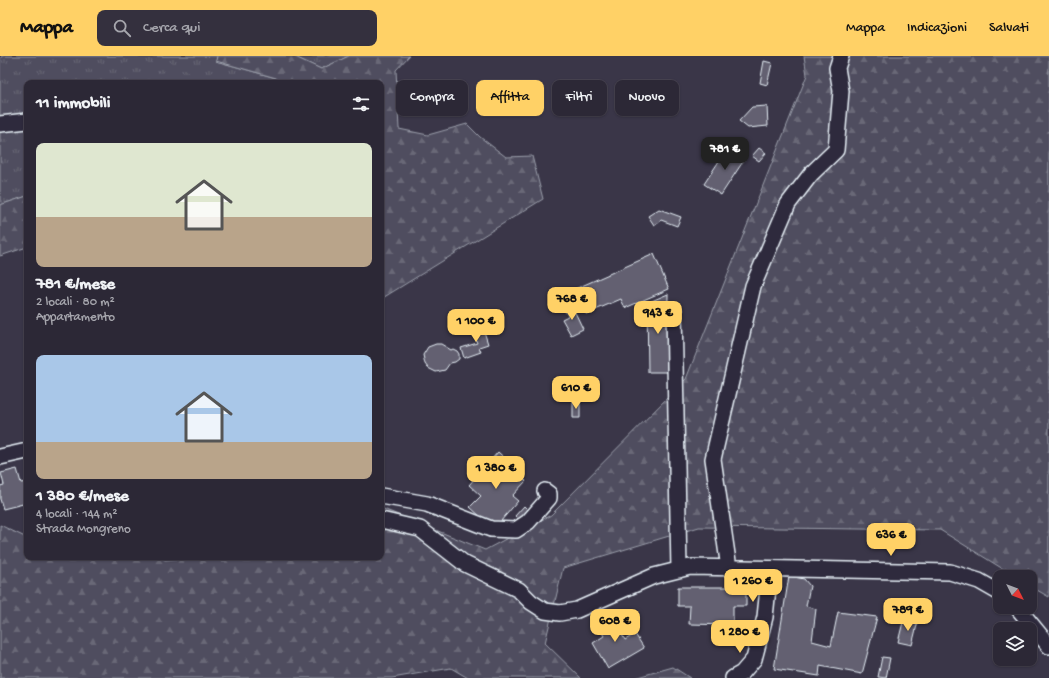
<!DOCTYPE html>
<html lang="it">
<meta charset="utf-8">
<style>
:root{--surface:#2c2836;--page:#34303e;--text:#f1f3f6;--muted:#a6a6ad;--line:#484451;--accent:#ffd166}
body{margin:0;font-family:"Gochi Hand",sans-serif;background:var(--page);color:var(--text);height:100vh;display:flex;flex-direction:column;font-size:15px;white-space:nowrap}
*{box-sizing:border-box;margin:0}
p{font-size:13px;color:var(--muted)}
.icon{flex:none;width:22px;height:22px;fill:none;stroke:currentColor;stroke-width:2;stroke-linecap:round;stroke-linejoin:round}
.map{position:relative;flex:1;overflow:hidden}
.sheet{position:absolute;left:24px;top:24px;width:360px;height:480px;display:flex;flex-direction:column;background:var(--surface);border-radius:8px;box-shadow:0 1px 3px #0004,0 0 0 1px var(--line)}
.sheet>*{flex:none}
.guide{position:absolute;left:396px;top:24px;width:380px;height:36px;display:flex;gap:8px}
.needle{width:26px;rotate:132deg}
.controls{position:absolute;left:993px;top:514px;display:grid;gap:8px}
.controls a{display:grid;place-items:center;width:44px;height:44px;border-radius:8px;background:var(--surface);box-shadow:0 1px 3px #0004,0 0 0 1px var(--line);font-size:20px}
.price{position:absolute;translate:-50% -34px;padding:0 9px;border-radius:8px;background:var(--accent);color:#111;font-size:13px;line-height:26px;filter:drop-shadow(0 1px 2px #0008)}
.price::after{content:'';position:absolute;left:50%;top:24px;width:12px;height:9px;margin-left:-6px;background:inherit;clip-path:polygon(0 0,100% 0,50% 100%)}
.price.current{background:#222;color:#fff}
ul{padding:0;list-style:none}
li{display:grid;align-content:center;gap:8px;height:212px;padding:0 12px}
li span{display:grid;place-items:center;height:124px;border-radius:8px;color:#555}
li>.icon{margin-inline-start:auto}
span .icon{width:72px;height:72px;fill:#fffc;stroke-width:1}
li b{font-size:17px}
h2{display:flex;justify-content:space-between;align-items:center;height:48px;padding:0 12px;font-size:17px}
.tag{padding:0 14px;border-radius:8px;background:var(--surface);box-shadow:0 1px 3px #0004,0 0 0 1px var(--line);font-size:14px;line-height:36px}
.tag.current{background:var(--accent);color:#111}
header{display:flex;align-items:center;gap:24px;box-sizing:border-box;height:56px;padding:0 20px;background:var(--accent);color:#111}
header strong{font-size:19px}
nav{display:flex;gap:22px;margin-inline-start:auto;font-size:14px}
.search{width:280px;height:36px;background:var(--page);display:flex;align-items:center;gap:10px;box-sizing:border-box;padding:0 14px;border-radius:8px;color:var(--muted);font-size:15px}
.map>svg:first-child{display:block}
.grass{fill:url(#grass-tufts);stroke:#9ca0ac}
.forest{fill:url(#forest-firs);stroke:#9ca0ac}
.building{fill:#636171;stroke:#e8f1f8}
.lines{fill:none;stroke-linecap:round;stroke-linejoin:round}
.street-casing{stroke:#e8f1f8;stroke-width:18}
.street{stroke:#2f2a3d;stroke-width:15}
</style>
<header>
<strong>Mappa</strong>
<div class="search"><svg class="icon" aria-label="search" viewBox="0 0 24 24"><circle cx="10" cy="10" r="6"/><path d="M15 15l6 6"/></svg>Cerca qui</div>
<nav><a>Mappa</a><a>Indicazioni</a><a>Salvati</a></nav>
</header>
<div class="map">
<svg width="1049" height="622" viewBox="0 0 1049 622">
<defs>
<pattern id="grass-tufts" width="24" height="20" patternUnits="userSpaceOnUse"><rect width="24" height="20" fill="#504e5f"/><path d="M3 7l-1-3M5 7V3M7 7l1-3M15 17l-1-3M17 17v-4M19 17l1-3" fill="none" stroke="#696877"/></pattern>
<pattern id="forest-firs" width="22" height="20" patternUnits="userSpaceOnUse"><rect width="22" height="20" fill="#504e5f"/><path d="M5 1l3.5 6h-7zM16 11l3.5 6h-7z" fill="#696877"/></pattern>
</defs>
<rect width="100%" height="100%" fill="#3a3648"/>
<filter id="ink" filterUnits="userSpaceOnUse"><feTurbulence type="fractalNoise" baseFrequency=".025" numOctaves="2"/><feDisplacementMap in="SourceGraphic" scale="8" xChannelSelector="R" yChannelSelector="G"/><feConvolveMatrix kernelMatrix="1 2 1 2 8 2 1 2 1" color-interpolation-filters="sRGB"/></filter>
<g filter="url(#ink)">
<!-- grass -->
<path class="grass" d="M2,0H217L216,5L276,22L281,27H209L207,26L201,27H27V61L0,64V3Z
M293,0H349L321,13Z
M27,68V140L0,149V72Z"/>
<!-- forest -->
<path class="forest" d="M217,0H293L321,13L349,0H409L396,14L399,73L428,79L467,68L480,81L506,101L532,100L543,143L381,243V27H281L276,22L216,5Z
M804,0H1049V541L1030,530V521H1016L940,474L699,471L563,512L545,587L581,622H468L451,612L392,622H0V469L27,482V501H160L165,504L199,501H381V452L485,494L551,459L686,323L807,19Z
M27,140V191L0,200V149Z
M673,611L690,622H634Z"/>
<!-- building -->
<path class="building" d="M764,5L772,7L767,29L760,27Z
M767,50L768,70L748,72L739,65L752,51Z
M731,92L746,101L721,139L704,128L727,93L729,95Z
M759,92L766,97L759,105L752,100Z
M659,153L681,161L677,170L661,164L654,169L648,160Z
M654,198L669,233L625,252L621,243L586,258L575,233Z
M668,238L667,316H648L647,247Z
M571,248L583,273L571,279L562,263L568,260L563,252Z
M482,269L488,288L479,291L481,296L464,302L461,292L477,287L472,273Z
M436,288H441L451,294L453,293L457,295L459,298V303L455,306L450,307L445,314L436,316L428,312L425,308L423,299L428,291Z
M573,345H580V362H573Z
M498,396L511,408L509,410L526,425L512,440L518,445L494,473L470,451L481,440L469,429Z
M17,413L21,427L27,426V447L3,453L0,443V430L4,429L1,417Z
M524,450L531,457L522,467L515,460Z
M789,520L804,523L810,530L806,550L816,553L812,585L831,590L838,556L877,561L862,618L820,610L819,620L774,613Z
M678,531H746V550H733V569L689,568L690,550H678Z
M609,556L625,584L635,578L644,592L608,613L593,587L604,580L595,564Z
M904,562L918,565L912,589L898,586Z
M882,601L890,602L886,622L878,621Z"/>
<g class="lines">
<defs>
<path id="street" d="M0,68L27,65
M674,255L679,514
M0,401L27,395
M381,440L427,448L491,473L516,474L528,466L549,442V438L545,435
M381,464L420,473L465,508L519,534L531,546L545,555L560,557L577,554L654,520L690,511L950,516L979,525L1000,537
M729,512L713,403L753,230L788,148L811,118L836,94L841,35L837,12L841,0
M1017,551L1049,590
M733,622L742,617L754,603L765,561L770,513"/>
</defs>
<!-- street casing -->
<use href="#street" class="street-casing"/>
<!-- street -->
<use href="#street" class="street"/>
</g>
</g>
</svg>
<div class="controls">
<a><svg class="needle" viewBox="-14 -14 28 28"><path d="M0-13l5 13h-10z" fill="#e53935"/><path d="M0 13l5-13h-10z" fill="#a6a6ad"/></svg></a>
<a><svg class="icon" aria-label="layers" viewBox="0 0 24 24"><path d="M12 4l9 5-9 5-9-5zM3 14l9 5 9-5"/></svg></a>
</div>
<b class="price current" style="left:725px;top:115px">781 €</b>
<b class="price" style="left:572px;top:265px">768 €</b>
<b class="price" style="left:658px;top:279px">943 €</b>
<b class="price" style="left:476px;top:287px">1 100 €</b>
<b class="price" style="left:576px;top:354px">610 €</b>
<b class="price" style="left:496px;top:434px">1 380 €</b>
<b class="price" style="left:891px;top:501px">636 €</b>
<b class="price" style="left:753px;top:547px">1 260 €</b>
<b class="price" style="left:908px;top:576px">789 €</b>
<b class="price" style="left:615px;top:587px">608 €</b>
<b class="price" style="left:740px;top:598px">1 280 €</b>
<div class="guide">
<a class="tag">Compra</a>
<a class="tag current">Affitta</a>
<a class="tag">Filtri</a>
<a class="tag">Nuovo</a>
</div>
<section class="sheet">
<h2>11 immobili<svg class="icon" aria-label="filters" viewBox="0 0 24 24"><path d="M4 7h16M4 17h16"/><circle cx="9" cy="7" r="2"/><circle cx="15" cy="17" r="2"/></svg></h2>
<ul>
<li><span style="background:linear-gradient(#dfe7d0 60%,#b9a48a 0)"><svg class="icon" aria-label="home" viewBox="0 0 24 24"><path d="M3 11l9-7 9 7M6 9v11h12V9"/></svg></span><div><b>781 €/mese</b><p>2 locali · 80 m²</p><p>Appartamento</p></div></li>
<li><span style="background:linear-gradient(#a9c7e8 70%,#b9a48a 0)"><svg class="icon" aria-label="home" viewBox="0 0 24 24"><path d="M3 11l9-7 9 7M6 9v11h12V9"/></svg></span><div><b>1 380 €/mese</b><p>4 locali · 144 m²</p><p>Strada Mongreno</p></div></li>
</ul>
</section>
</div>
